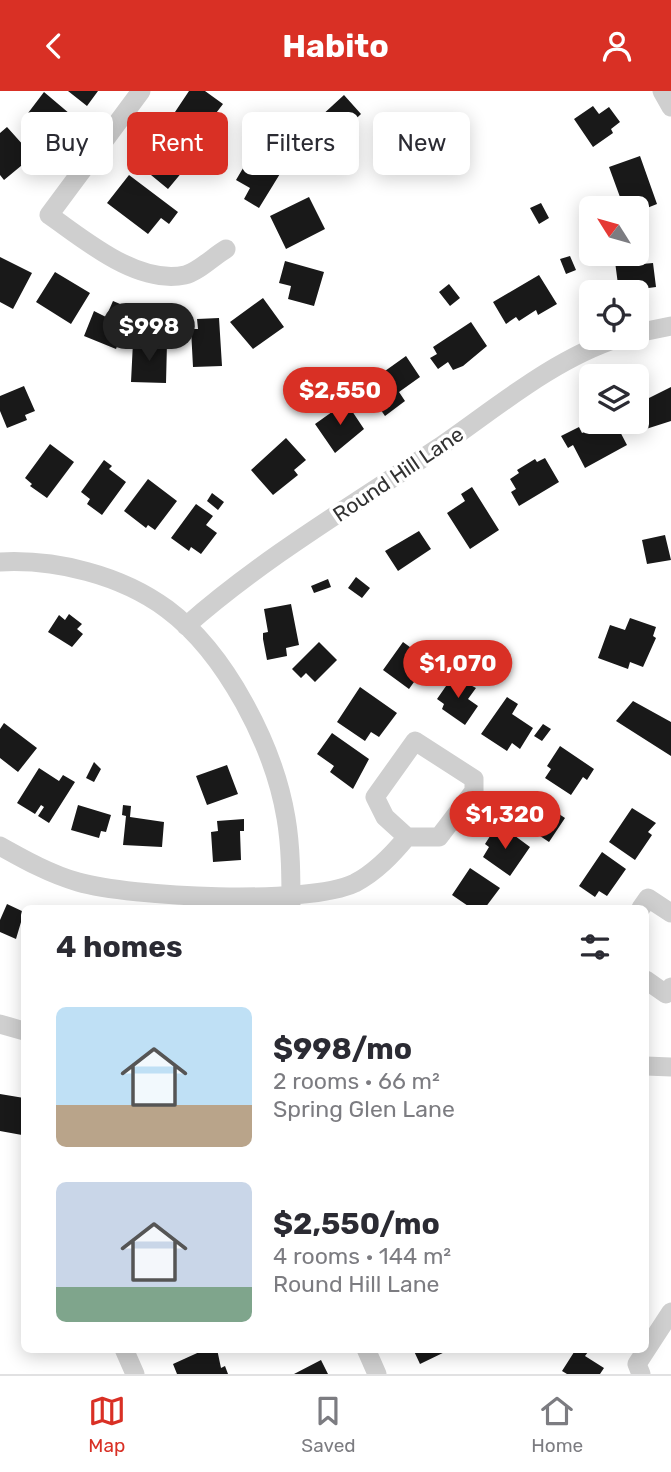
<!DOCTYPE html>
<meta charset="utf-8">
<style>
:root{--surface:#fff;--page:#f7f7f7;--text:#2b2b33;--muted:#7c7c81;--line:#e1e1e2;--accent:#d93025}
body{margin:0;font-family:Rubik,sans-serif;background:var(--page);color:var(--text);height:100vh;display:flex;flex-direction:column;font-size:26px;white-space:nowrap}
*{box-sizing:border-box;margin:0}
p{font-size:23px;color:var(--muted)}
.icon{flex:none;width:38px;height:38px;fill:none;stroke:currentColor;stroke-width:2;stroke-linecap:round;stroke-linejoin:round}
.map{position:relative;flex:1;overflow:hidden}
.details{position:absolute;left:21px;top:814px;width:628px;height:448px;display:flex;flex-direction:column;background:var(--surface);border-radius:10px;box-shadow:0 4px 18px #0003}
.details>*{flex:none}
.banner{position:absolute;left:21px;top:21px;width:630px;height:63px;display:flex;gap:14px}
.needle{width:46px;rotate:307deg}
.buttons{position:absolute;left:579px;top:105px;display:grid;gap:14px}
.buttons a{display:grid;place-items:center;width:70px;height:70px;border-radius:10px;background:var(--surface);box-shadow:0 4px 18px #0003;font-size:35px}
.price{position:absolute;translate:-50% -60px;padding:0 16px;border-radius:24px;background:var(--accent);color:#fff;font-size:23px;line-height:46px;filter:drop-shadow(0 2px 4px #0008)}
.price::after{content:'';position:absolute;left:50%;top:42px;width:21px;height:16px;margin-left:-10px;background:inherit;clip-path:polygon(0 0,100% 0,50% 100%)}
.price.current{background:#222;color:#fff}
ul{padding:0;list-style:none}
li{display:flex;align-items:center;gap:21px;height:175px;padding:0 35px}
li span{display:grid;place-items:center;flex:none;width:196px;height:140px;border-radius:10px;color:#555}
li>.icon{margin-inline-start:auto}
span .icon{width:84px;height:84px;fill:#fffc;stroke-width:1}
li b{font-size:30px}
h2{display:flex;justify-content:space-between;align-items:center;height:84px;padding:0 35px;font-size:30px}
.pill{padding:0 24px;border-radius:10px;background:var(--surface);box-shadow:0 4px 18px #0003;font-size:24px;line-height:63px}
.pill.current{background:var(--accent);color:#fff}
header{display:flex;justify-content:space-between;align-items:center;height:91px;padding:0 35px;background:var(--accent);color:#fff;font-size:32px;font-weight:700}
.dock{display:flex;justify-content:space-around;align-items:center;height:98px;border-top:2px solid var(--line);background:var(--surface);font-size:19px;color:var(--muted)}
.dock a{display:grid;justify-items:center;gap:4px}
.dock .current{color:var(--accent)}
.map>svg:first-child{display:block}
.building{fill:#191919}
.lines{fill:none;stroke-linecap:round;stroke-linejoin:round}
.minor{stroke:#cfcfcf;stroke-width:19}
.labels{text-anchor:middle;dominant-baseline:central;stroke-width:7;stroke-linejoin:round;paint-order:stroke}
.street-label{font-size:21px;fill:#323232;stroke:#fff}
</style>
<header><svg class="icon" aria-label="back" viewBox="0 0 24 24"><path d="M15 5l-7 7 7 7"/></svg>Habito<svg class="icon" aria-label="person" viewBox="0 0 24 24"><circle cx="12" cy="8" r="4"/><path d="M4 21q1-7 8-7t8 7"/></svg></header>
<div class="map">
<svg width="671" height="1283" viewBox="0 0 671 1283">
<rect width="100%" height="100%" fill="#fff"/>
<!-- building -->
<path class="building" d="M68,0H98L87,15Z
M189,0H205L223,13L197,47L171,27Z
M44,1L70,23L60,36L66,41L55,55L22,30Z
M344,4L361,23L326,56L308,37Z
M593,15L599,23L609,16L620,31L611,38L613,42L593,56L574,28Z
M7,36L33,65L4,89L0,84V42Z
M162,43L193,68L168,98L134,70L147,54L151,57Z
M256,55L286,73L259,117L244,108L250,97L236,89Z
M640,65L657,113L637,121V117H624L609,76Z
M129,84L178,121L169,133L161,127L148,143L107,112Z
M309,106L325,138L286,158L270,125Z
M541,112L549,127L539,133L530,117Z
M637,151L642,173L653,172L656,196L619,201L614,163H637Z
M570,165L576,179L566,183L560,168Z
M0,166L32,182L13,218L0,211Z
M285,170L324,181L314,215L288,208L291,195L279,192Z
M55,181L90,202L71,233L36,211Z
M539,184L557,213L538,224L536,219L519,230L516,226L506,233L493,211Z
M449,193L460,207L450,215L439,201Z
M263,207L284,236L253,258L230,231Z
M113,210L132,218L116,258L84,245L94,220L106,226Z
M219,227L222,275L193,276L191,238H198L197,228Z
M471,231L487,255L463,275L453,279L448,271L438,278L430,267L437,263L433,256Z
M133,251L167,252L166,292L131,291Z
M406,265L420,286L399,301L405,310L385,325L364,295Z
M24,295L35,320L25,324L27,329L7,337L0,320V305Z
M671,296V330L646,338L639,312Z
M346,311L364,338L335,362L315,333Z
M611,331H615L627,354L585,377L573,354L568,357L561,345L579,336L582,342Z
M286,347L306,369L294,379L298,384L273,404L251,379Z
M50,353L74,371L47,407L30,395L32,393L25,387Z
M545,367L559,391L519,415L511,401L516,398L510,388L519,382L517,379L535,368L537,371Z
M104,369L112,375L109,378L126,391L102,424L87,413L90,408L81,401Z
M148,388L177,410L155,439L148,434L146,437L124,420Z
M472,396L499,439L470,458L447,422L465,410L461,403Z
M212,402L224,411L218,419L207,410Z
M196,413L213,425L206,434L217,442L201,463L191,456L189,460L171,447Z
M419,440L431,458L398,480L385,460Z
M665,444L671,469L647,473L642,449Z
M356,486L370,497L362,507L348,497Z
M328,488L331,496L314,502L311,495Z
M291,513L299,554L286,557L287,565L267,569L263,548V542L268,541L264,518Z
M69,523L82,533L77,538L83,543L72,556L48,541L59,524L65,529Z
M630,527L656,536L653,545L656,547L643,576L630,571L628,578L598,567L610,534L625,539Z
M319,551L337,569L315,591L306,582L301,587L292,578Z
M403,551L429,570L409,598L383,579Z
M453,585L476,597L468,608L478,615L465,634L442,618L444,613L437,608Z
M360,596L397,622L379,646L371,641L365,650L337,631Z
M507,606L518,613L512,623L533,637L520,658L512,652L507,660L481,643Z
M633,610L671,631V665L616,630Z
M4,632L37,657L18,681L0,667V638Z
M543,633L551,638L542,650L534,645Z
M332,642L369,668L353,698L330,681L334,675L317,663Z
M560,655L594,678L587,689L583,686L571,704L545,687L551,678L547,675Z
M94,671L101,678L94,691L86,687Z
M227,674L238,703L207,714L196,685Z
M39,677L59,690L63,684L75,691L49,732L38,725L44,716L41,714L35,723L17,712Z
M528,708L542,717L544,713L565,727L549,751L513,727Z
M78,714L111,724L106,741L101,740L99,747L71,739Z
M123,714L131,715L130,726L164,731L162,756L123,754L126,725L122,724Z
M632,717L656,732L648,741L652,744L635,769L609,751Z
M244,728V740H240L241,769L213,771L211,741L218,740L217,730Z
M503,736L530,756L510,785L483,766L489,756L485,753L492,742L497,745Z
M602,761L626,778L607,805L599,800L595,806L579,795Z
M470,777L500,797L485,817H471L452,804Z
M7,813L24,821L16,848L0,841V829Z
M0,1003L24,1007L22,1044L0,1040Z
M206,1258H217L221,1277L225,1275L228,1283H177L173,1273Z
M413,1258H451L420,1273Z
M576,1258L588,1261L585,1265L604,1277L600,1283H567L562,1280Z
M321,1269L328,1283H294Z"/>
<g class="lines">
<!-- minor -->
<path class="minor" d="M141,0L49,124C85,149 137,194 185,184C198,181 214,165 226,158
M662,0L671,16
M637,242L671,235
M0,471C56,468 121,484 167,518C226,562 274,655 286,727C291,756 291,787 291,817
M186,535C263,467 353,414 438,357C495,318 553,268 619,247
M415,650L474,688V700L439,746H407L385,726L375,706Z
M0,755C25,769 50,783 78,791C130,806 307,815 355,792C376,781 392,764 407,746
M641,817L648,807L671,822
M646,889L666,903L671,896
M0,933L24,940
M646,975L671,976
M124,1258L135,1283
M366,1258L377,1283
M641,1283L637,1273L671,1221"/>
</g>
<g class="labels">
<!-- street labels -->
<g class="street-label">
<text transform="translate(398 383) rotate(-34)">Round Hill Lane</text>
</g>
</g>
</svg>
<div class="buttons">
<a><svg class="needle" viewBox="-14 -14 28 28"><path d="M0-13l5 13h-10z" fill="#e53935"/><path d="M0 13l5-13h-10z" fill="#7c7c81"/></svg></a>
<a><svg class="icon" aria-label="locate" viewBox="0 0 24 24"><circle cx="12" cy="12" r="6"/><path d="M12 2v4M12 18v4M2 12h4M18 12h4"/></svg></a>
<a><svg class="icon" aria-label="layers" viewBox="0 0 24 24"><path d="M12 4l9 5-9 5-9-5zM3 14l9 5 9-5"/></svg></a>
</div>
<b class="price current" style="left:149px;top:272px">$998</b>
<b class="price" style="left:340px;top:336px">$2,550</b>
<b class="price" style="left:458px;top:609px">$1,070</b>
<b class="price" style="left:505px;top:760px">$1,320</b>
<div class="banner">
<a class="pill">Buy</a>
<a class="pill current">Rent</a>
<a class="pill">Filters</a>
<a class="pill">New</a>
</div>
<section class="details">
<h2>4 homes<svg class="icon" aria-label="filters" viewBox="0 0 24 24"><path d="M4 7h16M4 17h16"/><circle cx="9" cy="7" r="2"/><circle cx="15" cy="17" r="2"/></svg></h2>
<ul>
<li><span style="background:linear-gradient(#bfe0f5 70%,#b9a48a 0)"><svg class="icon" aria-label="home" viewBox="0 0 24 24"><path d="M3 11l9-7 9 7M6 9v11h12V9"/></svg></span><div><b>$998/mo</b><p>2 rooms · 66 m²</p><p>Spring Glen Lane</p></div></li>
<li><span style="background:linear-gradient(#c9d6e8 75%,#7fa58c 0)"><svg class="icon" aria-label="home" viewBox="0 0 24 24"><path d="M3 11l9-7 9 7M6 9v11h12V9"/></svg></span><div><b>$2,550/mo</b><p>4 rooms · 144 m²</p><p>Round Hill Lane</p></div></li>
</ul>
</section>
</div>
<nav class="dock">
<a class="current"><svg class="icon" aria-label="map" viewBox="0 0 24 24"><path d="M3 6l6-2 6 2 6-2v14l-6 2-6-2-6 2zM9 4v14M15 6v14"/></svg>Map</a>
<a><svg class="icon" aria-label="saved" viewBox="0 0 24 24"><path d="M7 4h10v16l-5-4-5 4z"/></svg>Saved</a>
<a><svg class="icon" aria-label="home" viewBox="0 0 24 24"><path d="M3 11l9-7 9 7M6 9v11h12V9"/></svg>Home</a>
</nav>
